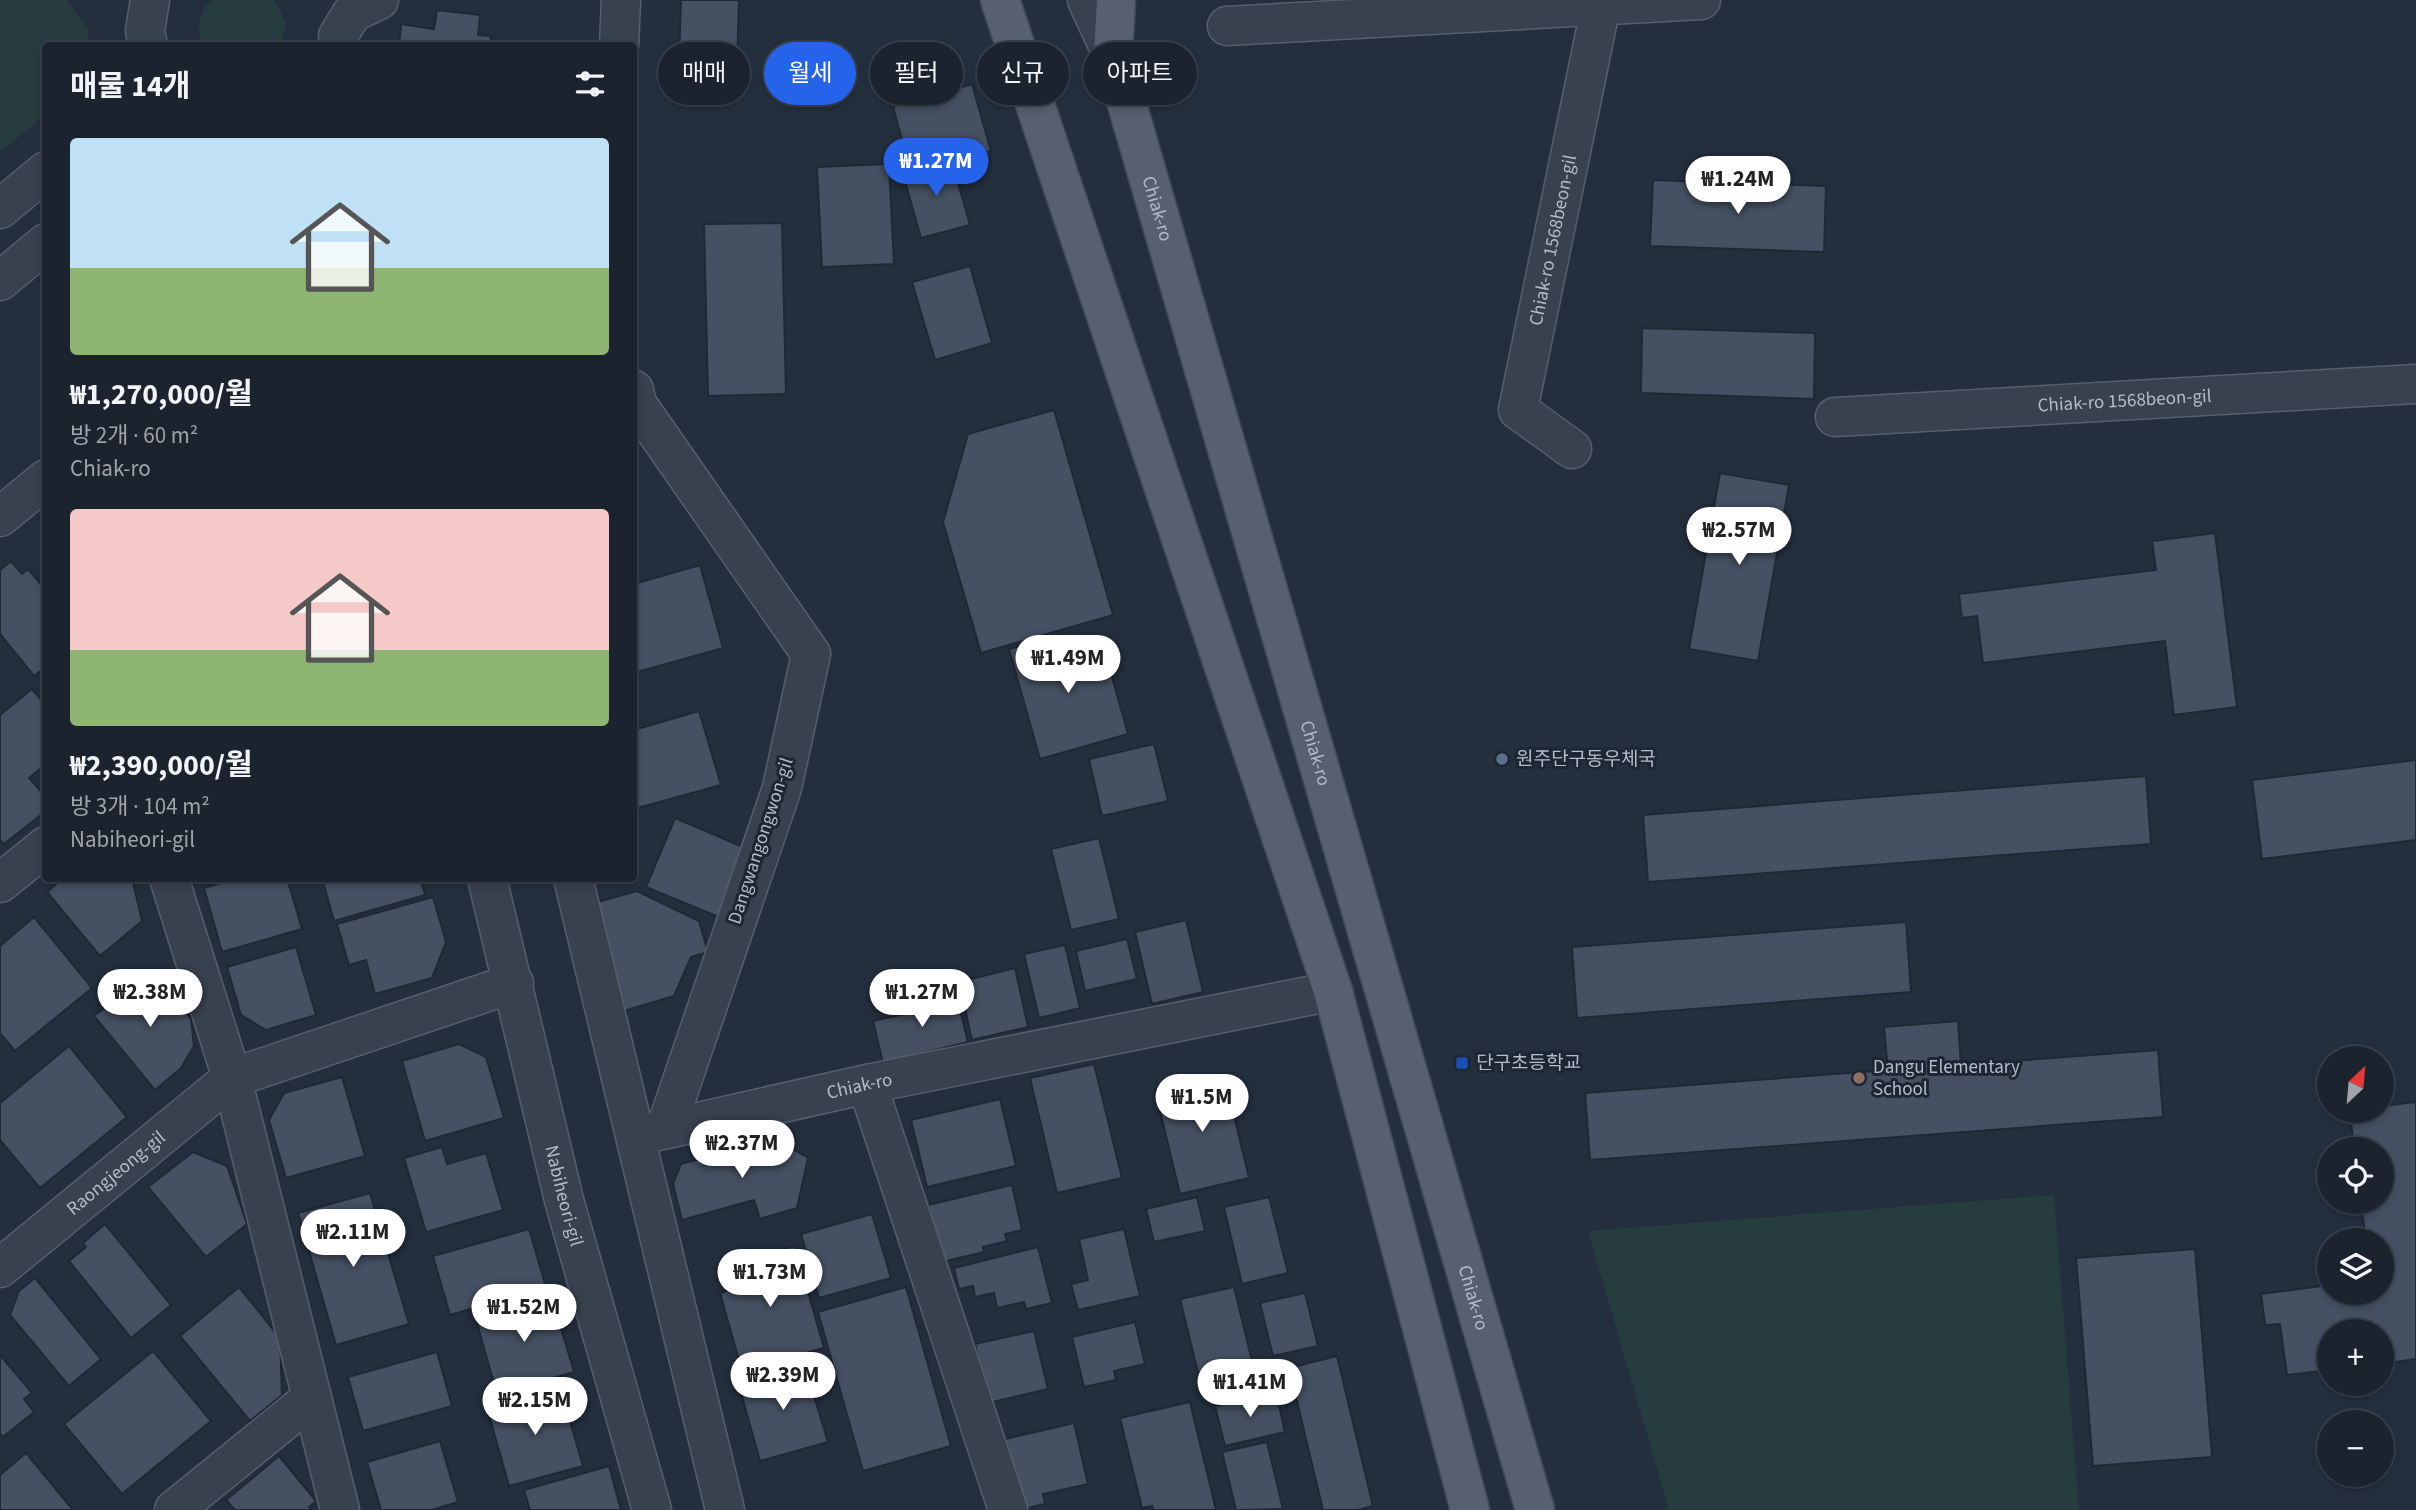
<!DOCTYPE html>
<html lang="ko">
<meta charset="utf-8">
<style>
:root{--surface:#1b232e;--page:#242b36;--text:#f1f3f6;--muted:#a0a4aa;--line:#39404a;--accent:#2563eb}
body{margin:0;font-family:"Source Sans 3","Noto Sans KR",sans-serif;background:var(--page);color:var(--text);height:100vh;display:flex;flex-direction:column;font-size:26px;white-space:nowrap}
*{box-sizing:border-box;margin:0}
p{font-size:23px;color:var(--muted)}
.icon{flex:none;width:38px;height:38px;fill:none;stroke:currentColor;stroke-width:2;stroke-linecap:round;stroke-linejoin:round}
.map{position:relative;flex:1;overflow:hidden}
.sheet{position:absolute;left:42px;top:42px;width:595px;height:840px;display:flex;flex-direction:column;background:var(--surface);border-radius:7px;box-shadow:0 4px 10px #0003,0 0 0 2px var(--line)}
.sheet>*{flex:none}
.banner{position:absolute;left:658px;top:42px;width:665px;height:63px;display:flex;gap:14px}
.needle{width:46px;rotate:26deg}
.fabs{position:absolute;left:2317px;top:1046px;display:grid;gap:14px}
.fabs a{display:grid;place-items:center;width:77px;height:77px;border-radius:50%;background:var(--surface);box-shadow:0 4px 10px #0003,0 0 0 2px var(--line);font-size:35px}
.price{position:absolute;translate:-50% -60px;padding:0 16px;border-radius:24px;background:#fff;color:#222;font-size:23px;line-height:46px;filter:drop-shadow(0 2px 4px #0008)}
.price::after{content:'';position:absolute;left:50%;top:42px;width:21px;height:16px;margin-left:-10px;background:inherit;clip-path:polygon(0 0,100% 0,50% 100%)}
.price.on{background:var(--accent);color:#fff}
ul{padding:0;list-style:none}
li{display:grid;align-content:center;gap:14px;height:371px;padding:0 28px}
li span{display:grid;place-items:center;height:217px;border-radius:7px;color:#555}
li>.icon{margin-inline-start:auto}
span .icon{width:126px;height:126px;fill:#fffc;stroke-width:1}
li b{font-size:30px}
h2{display:flex;justify-content:space-between;align-items:center;height:84px;padding:0 28px;font-size:30px}
.tag{padding:0 24px;border-radius:32px;background:var(--surface);box-shadow:0 4px 10px #0003,0 0 0 2px var(--line);font-size:24px;line-height:63px}
.tag.on{background:var(--accent);color:#fff}
.map>svg:first-child{display:block}
.green{fill:#263c3f}
.building{fill:#455162;stroke:#1f2835;stroke-width:2}
.lines{fill:none;stroke-linecap:round;stroke-linejoin:round}
.minor-casing{stroke:#565f6c;stroke-width:41}
.major-casing{stroke:#414a57;stroke-width:41}
.minor{stroke:#38414e;stroke-width:38}
.major{stroke:#56606e;stroke-width:38}
.service-dot{fill:#5c6f8a;stroke:#1d2633;stroke-width:2.5}
.transit-dot{fill:#1a4fb4;stroke:#1d2633;stroke-width:2.5}
.education-dot{fill:#8d6e63;stroke:#1d2633;stroke-width:2.5}
.labels{text-anchor:middle;dominant-baseline:central;stroke-width:6;stroke-linejoin:round;paint-order:stroke}
.street-label{font-size:19px;fill:#b4bcc9;stroke:#1d2633}
.poi-label{font-size:19px;fill:#b4bcc9;stroke:#1d2633;text-anchor:start}
</style>
<div class="map">
<svg width="2416" height="1510" viewBox="0 0 2416 1510">
<rect width="100%" height="100%" fill="#242f3e"/>
<!-- green -->
<path class="green" d="M0,0H66L88,28L89,45L46,46L45,115L0,152Z
M211,0H274L286,22L282,45H201C197,29 199,13 211,0Z
M2054,1195L2079,1510H1669L1588,1231Z"/>
<!-- building -->
<path class="building" d="M681,0H739L736,91L678,89Z
M437,10L480,15L478,35L491,36L490,46H399L401,24L434,29Z
M972,84L991,151L962,160L958,147L908,161L893,107Z
M951,158L970,225L921,238L902,171Z
M889,164L894,264L822,267L817,167Z
M1653,180L1826,186L1824,252L1650,246Z
M782,223L786,394L708,396L704,224Z
M970,266L992,343L935,360L912,282Z
M1642,328L1815,333L1814,399L1641,393Z
M1054,410L1113,615L981,653L943,522L968,434Z
M1720,473L1789,485L1758,661L1689,649Z
M2215,533L2237,707L2174,715L2165,641L1983,663L1977,616L1962,618L1959,594L2156,570L2152,541Z
M11,561L22,574L28,569L43,587L46,585V667L34,676L0,634V570Z
M700,565L723,648L634,673V584Z
M1061,634L1066,651L1102,641L1128,734L1040,759L1009,649Z
M32,689L46,705V764L29,778L46,797V811L4,844L0,840V715Z
M699,711L721,785L634,809V730Z
M1154,744L1168,801L1102,816L1089,759Z
M2416,760V840L2262,859L2252,780Z
M2146,776L2151,844L1648,882L1643,815Z
M675,818L750,850L721,918L646,887Z
M1099,838L1119,919L1071,930L1051,849Z
M63,878H132L142,921L100,956L47,892Z
M237,878H287L302,929L222,952L204,888Z
M322,878H420L425,895L334,921Z
M637,891L699,921L708,952L691,957L674,996L620,1012L590,904Z
M433,897L446,942L432,978L375,994L366,960L349,965L337,924Z
M34,917L92,988L15,1051L0,1033V946Z
M1186,920L1203,992L1152,1004L1135,932Z
M1906,922L1911,992L1577,1018L1572,947Z
M1127,939L1137,979L1085,991L1076,951Z
M1065,945L1080,1008L1039,1018L1024,954Z
M296,947L316,1015L266,1030L241,1015L227,967Z
M1015,968L1028,1027L972,1040L959,982Z
M151,970L191,1019L194,1046L181,1068L155,1090L94,1016Z
M956,993L968,1042L883,1063L873,1021L908,1013L906,1004Z
M1958,1021L1961,1065L2158,1050L2163,1117L1590,1160L1585,1093L1888,1070L1884,1027Z
M459,1044L486,1057L504,1118L425,1141L402,1061Z
M69,1046L127,1117L40,1188L0,1140V1103Z
M1094,1064L1122,1178L1057,1193L1030,1078Z
M1224,1074L1249,1178L1180,1194L1155,1090Z
M342,1077L365,1156L286,1178L269,1120L284,1093Z
M1000,1099L1016,1166L927,1187L911,1120Z
M2416,1102V1359L2382,1364V1332H2329V1370L2287,1375L2280,1324L2265,1325L2261,1294L2329,1285V1293H2382V1241H2366L2361,1202H2382V1150H2354L2350,1111H2382V1106Z
M775,1138L808,1158L797,1208L760,1219L754,1200L682,1220L673,1184L681,1164Z
M442,1147L447,1164L486,1153L503,1210L426,1232L404,1158Z
M193,1152L227,1166L247,1224L206,1257L148,1187Z
M1012,1185L1022,1230L1005,1234L1007,1241L983,1247L984,1252L942,1262L928,1205Z
M370,1193L409,1324L336,1345L298,1213Z
M1197,1197L1205,1231L1154,1242L1146,1209Z
M1269,1197L1288,1273L1242,1284L1224,1207Z
M872,1214L891,1278L819,1298L801,1234Z
M105,1224L171,1305L131,1338L69,1261L86,1247L83,1243Z
M529,1229L546,1287L450,1315L433,1256Z
M1124,1229L1140,1296L1078,1310L1071,1284L1088,1280L1079,1239Z
M795,1246L824,1348L742,1371L720,1293L729,1290L722,1266Z
M1038,1247L1052,1303L1026,1309L1024,1302L997,1308L994,1293L975,1297L973,1286L959,1289L954,1268Z
M2195,1249L2212,1457L2093,1466L2076,1258Z
M35,1278L101,1359L69,1386L10,1315L19,1291Z
M239,1287L280,1338L282,1395L250,1421L180,1336Z
M906,1287L951,1446L863,1471L818,1312Z
M1234,1287L1252,1361L1198,1373L1180,1299Z
M1305,1293L1318,1346L1273,1356L1260,1303Z
M551,1294L574,1372L497,1394L475,1316Z
M1135,1322L1145,1364L1114,1371L1116,1380L1084,1387L1072,1337Z
M1034,1331L1048,1389L988,1403L975,1344Z
M153,1351L211,1421L122,1494L64,1424Z
M437,1352L452,1406L363,1431L348,1377Z
M0,1355L32,1393L24,1399L34,1412L3,1437L0,1434Z
M1337,1356L1373,1506L1358,1510H1323L1289,1368Z
M804,1363L828,1442L760,1461L738,1382Z
M560,1387L583,1466L509,1486L487,1408Z
M1276,1392L1285,1432L1225,1446L1215,1406Z
M1190,1402L1216,1510H1153L1152,1506L1142,1508L1120,1418Z
M1074,1423L1088,1484L1043,1494L1045,1504L1018,1510L1001,1440Z
M440,1441L458,1502L432,1510H381L367,1462Z
M1267,1442L1283,1509L1236,1510L1222,1452Z
M26,1453L73,1510H0V1475Z
M279,1456L316,1501L309,1507L312,1510H235L226,1500Z
M609,1466L621,1510H530L524,1490Z"/>
<g class="lines">
<defs>
<g id="minor">
<path d="M1087,0L1113,56"/>
<path d="M1227,26L1701,0"/>
<path d="M338,36L352,13L379,0"/>
<path d="M148,46L145,31L150,0"/>
<path d="M619,46L621,0"/>
<path d="M0,209L46,171"/>
<path d="M0,281L46,243"/>
<path d="M634,390L637,404L811,654L782,788L666,1128"/>
<path id="s1" d="M1835,417L2416,384"/>
<path id="s2" d="M1572,449L1518,410L1602,0"/>
<path d="M0,517L46,479"/>
<path d="M169,878L232,1078L340,1510"/>
<path id="s3" d="M487,878L564,1200L652,1510"/>
<path d="M573,878L725,1510"/>
<path d="M0,883L46,846"/>
<path d="M867,1084L1008,1510"/>
<path id="s4" d="M636,1136L867,1084L1333,991"/>
<path id="s5" d="M0,1268L232,1078L514,983"/>
<path d="M174,1510L312,1398"/>
</g>
<g id="major">
<path d="M1000,0L1333,991L1470,1510"/>
<path id="s6" d="M1116,0L1113,56L1535,1510"/>
</g>
</defs>
<!-- minor casing -->
<use href="#minor" class="minor-casing"/>
<!-- major casing -->
<use href="#major" class="major-casing"/>
<!-- minor -->
<use href="#minor" class="minor"/>
<!-- major -->
<use href="#major" class="major"/>
</g>
<!-- markers -->
<circle class="service-dot" cx="1502" cy="759" r="7"/>
<rect class="transit-dot" x="1455" y="1056" width="14" height="14" rx="3.5"/>
<circle class="education-dot" cx="1859" cy="1078" r="7"/>
<g class="labels">
<!-- street labels -->
<g class="street-label">
<text stroke="none"><textPath href="#s6" startOffset="215">Chiak-ro</textPath></text>
<text stroke="none"><textPath href="#s2" startOffset="240">Chiak-ro 1568beon-gil</textPath></text>
<text stroke="none"><textPath href="#s1" startOffset="290">Chiak-ro 1568beon-gil</textPath></text>
<text stroke="none"><textPath href="#s6" startOffset="782">Chiak-ro</textPath></text>
<text transform="translate(761 841) rotate(-72)">Dangwangongwon-gil</text>
<text stroke="none"><textPath href="#s4" startOffset="229">Chiak-ro</textPath></text>
<text stroke="none"><textPath href="#s5" startOffset="150">Raongjeong-gil</textPath></text>
<text stroke="none"><textPath href="#s3" startOffset="327">Nabiheori-gil</textPath></text>
<text stroke="none"><textPath href="#s6" startOffset="1349">Chiak-ro</textPath></text>
</g>
<!-- poi labels -->
<g class="poi-label">
<text x="1516" y="759">원주단구동우체국</text>
<text x="1476" y="1063">단구초등학교</text>
<text x="1873" y="1067">Dangu Elementary<tspan x="1873" dy="22">School</tspan></text>
</g>
</g>
</svg>
<div class="fabs">
<a><svg class="needle" viewBox="-14 -14 28 28"><path d="M0-13l5 13h-10z" fill="#e53935"/><path d="M0 13l5-13h-10z" fill="#a0a4aa"/></svg></a>
<a><svg class="icon" aria-label="locate" viewBox="0 0 24 24"><circle cx="12" cy="12" r="6"/><path d="M12 2v4M12 18v4M2 12h4M18 12h4"/></svg></a>
<a><svg class="icon" aria-label="layers" viewBox="0 0 24 24"><path d="M12 4l9 5-9 5-9-5zM3 14l9 5 9-5"/></svg></a>
<a>+</a>
<a>−</a>
</div>
<b class="price on" style="left:936px;top:198px">₩1.27M</b>
<b class="price" style="left:1738px;top:216px">₩1.24M</b>
<b class="price" style="left:1739px;top:567px">₩2.57M</b>
<b class="price" style="left:1068px;top:695px">₩1.49M</b>
<b class="price" style="left:150px;top:1029px">₩2.38M</b>
<b class="price" style="left:922px;top:1029px">₩1.27M</b>
<b class="price" style="left:1202px;top:1134px">₩1.5M</b>
<b class="price" style="left:742px;top:1180px">₩2.37M</b>
<b class="price" style="left:353px;top:1269px">₩2.11M</b>
<b class="price" style="left:770px;top:1309px">₩1.73M</b>
<b class="price" style="left:524px;top:1344px">₩1.52M</b>
<b class="price" style="left:783px;top:1412px">₩2.39M</b>
<b class="price" style="left:1250px;top:1419px">₩1.41M</b>
<b class="price" style="left:535px;top:1437px">₩2.15M</b>
<div class="banner">
<a class="tag">매매</a>
<a class="tag on">월세</a>
<a class="tag">필터</a>
<a class="tag">신규</a>
<a class="tag">아파트</a>
</div>
<section class="sheet">
<h2>매물 14개<svg class="icon" aria-label="filters" viewBox="0 0 24 24"><path d="M4 7h16M4 17h16"/><circle cx="9" cy="7" r="2"/><circle cx="15" cy="17" r="2"/></svg></h2>
<ul>
<li><span style="background:linear-gradient(#bfe0f5 60%,#8fb573 0)"><svg class="icon" aria-label="home" viewBox="0 0 24 24"><path d="M3 11l9-7 9 7M6 9v11h12V9"/></svg></span><div><b>₩1,270,000/월</b><p>방 2개 · 60 m²</p><p>Chiak-ro</p></div></li>
<li><span style="background:linear-gradient(#f6c9c9 65%,#8fb573 0)"><svg class="icon" aria-label="home" viewBox="0 0 24 24"><path d="M3 11l9-7 9 7M6 9v11h12V9"/></svg></span><div><b>₩2,390,000/월</b><p>방 3개 · 104 m²</p><p>Nabiheori-gil</p></div></li>
</ul>
</section>
</div>
